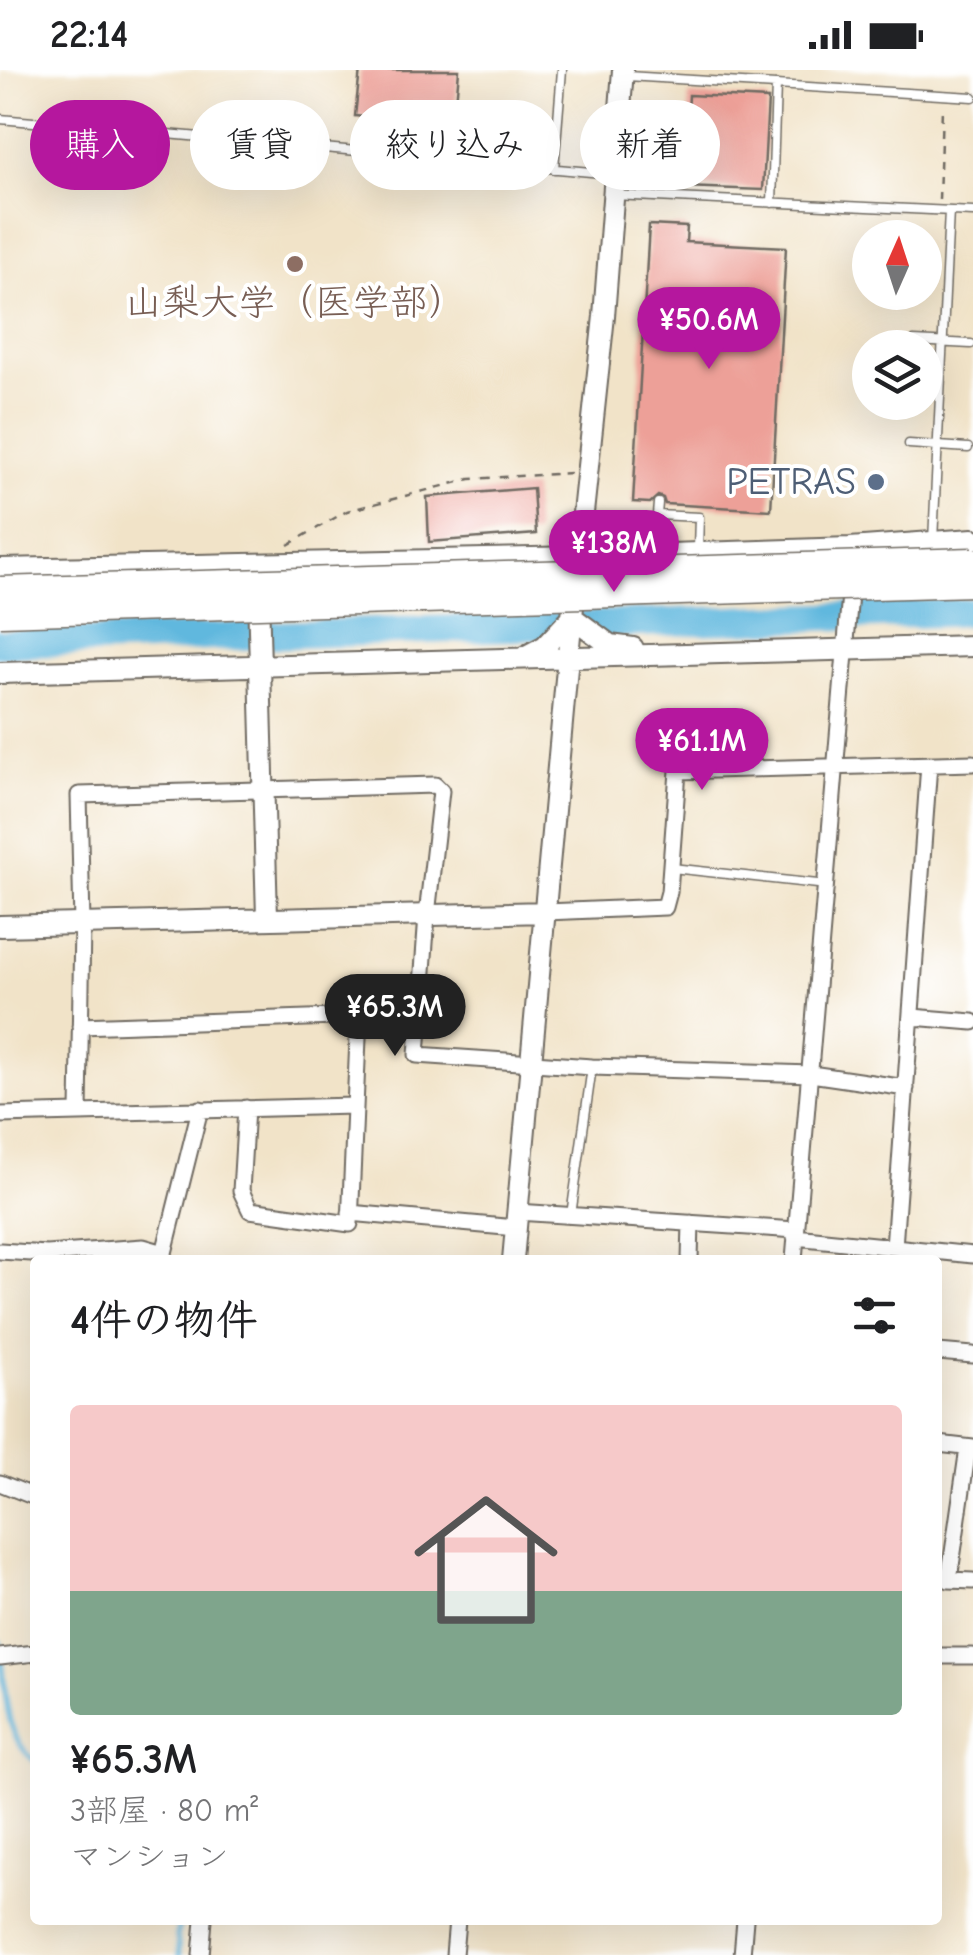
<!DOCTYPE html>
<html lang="ja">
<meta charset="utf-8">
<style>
:root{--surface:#fff;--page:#f6f6f6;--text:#202124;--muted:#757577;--accent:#b5179e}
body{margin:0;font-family:"Comic Neue","Klee One",sans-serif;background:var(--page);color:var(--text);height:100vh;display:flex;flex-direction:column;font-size:38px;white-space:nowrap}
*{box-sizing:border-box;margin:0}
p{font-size:32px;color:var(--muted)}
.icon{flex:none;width:55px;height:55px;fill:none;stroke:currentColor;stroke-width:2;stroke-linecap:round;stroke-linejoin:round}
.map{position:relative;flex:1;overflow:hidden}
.details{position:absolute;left:30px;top:1185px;width:912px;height:670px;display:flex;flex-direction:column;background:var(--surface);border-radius:10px;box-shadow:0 10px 40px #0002}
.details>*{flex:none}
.hud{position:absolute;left:30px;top:30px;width:915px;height:90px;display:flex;gap:20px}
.needle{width:65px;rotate:3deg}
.tools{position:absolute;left:852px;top:150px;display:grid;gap:20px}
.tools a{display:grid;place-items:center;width:90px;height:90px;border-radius:50%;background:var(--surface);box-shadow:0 10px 40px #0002;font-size:50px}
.price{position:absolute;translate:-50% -85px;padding:0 22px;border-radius:35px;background:var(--accent);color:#fff;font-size:32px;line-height:65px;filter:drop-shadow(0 2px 5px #0008)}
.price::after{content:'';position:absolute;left:50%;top:60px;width:30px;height:22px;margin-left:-15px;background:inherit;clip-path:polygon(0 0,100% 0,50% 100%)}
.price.on{background:#222;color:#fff}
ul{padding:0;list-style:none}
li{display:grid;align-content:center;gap:20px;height:530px;padding:0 40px}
li span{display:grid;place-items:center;height:310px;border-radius:10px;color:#555}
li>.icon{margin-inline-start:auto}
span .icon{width:180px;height:180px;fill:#fffc;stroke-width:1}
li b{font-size:42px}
h2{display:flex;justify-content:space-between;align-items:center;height:120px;padding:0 40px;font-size:42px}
.pill{padding:0 35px;border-radius:45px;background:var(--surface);box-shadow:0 10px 40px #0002;font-size:35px;line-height:90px}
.pill.on{background:var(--accent);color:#fff}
.status{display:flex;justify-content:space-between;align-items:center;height:70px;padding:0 50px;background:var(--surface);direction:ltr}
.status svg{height:28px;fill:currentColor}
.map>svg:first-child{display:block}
.water{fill:#61b8de;stroke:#467284;stroke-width:2.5}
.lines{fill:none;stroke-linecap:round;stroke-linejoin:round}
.stream{stroke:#61b8de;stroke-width:5}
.river{stroke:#61b8de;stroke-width:28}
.building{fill:#eda098}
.service-casing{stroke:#706b62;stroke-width:11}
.minor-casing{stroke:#706b62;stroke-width:19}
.tertiary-casing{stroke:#706b62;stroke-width:24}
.path{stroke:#706b62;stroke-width:2.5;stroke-dasharray:8 8;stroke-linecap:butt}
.service{stroke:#fff;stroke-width:8}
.minor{stroke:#fff;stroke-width:15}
.tertiary{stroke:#fff;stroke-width:20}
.motorway-bridge-casing{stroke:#706b62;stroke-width:31;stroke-linecap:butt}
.motorway-bridge{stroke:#fff;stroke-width:28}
.education-dot{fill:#8d6e63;stroke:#fff;stroke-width:4}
.service-dot{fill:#5c6f8a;stroke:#fff;stroke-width:4}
.labels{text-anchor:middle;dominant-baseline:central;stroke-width:8;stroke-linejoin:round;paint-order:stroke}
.education-label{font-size:38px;fill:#785e54;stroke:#fff}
.service-label{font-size:38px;fill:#4e5e75;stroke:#fff;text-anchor:end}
</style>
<div class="status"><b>22:14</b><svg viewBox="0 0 49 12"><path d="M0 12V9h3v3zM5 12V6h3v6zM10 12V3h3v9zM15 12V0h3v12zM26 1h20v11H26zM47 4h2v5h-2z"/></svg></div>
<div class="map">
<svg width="973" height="1885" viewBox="0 0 973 1885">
<rect width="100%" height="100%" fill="#fff"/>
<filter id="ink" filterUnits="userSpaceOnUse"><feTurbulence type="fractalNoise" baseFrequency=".01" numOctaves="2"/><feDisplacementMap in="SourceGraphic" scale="20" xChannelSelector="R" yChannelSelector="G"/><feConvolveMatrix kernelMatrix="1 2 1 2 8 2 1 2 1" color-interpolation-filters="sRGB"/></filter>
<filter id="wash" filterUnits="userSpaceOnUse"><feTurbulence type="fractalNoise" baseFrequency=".0048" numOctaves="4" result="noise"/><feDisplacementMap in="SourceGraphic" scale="40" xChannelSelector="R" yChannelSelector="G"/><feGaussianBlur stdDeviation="2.25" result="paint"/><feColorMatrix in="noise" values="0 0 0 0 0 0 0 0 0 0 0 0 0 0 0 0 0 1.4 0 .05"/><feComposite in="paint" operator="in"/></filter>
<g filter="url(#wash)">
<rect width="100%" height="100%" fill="#f1e3c8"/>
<!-- water -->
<path class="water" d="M948,533H973V549L871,548L870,541Z"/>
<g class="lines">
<!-- stream -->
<path class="stream" d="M0,1572C7,1614 0,1663 35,1691
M179,1885L177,1866L180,1850"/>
<!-- river -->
<path class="river" d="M0,574L973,542"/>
</g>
<g id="blocks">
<!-- building -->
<path class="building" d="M360,0H459L454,55L355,46Z
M689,25L768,29L763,120L684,117L685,104L648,100L650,77L686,81Z
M649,155L687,157L686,172L786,177L771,440L665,434L663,428L658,426L650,433L633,432Z
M533,418L536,464L429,472L427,427Z"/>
</g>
</g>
<g filter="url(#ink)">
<use href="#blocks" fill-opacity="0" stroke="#706b62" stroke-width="2.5"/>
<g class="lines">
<defs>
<path id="service" d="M627,6L973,27
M0,49L613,104
M554,99L562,0
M613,125L973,142
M772,133L776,15
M914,271L971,274
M909,374L968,378
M658,433L657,445L699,447L698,479
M933,471L949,141
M672,798L827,815
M571,1145L592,997"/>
<path id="minor" d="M546,842L665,837L669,822L678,701L973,693
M912,947L973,952
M80,956L421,944
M246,1038L241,1121L250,1140L350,1154L359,945
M79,1042L82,854L79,725L435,715L441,721L427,845L417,985L592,997L811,1004L906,1018
M0,1045L354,1036
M517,1142L796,1160
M350,1143L516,1158
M795,1167L973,1185
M894,1177L929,694
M0,1181L47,1184L143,1177L164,1183
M165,1190L164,1183L200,1039
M690,1190L691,1153
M794,1190L851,512
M938,1282L973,1285
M938,1374L973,1378
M968,1378L949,1510L973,1511
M0,1413L35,1427
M938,1586H973
M0,1587L35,1583
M201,1885L204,1850
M454,1885L457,1850
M742,1885L745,1850"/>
<path id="tertiary" d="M0,499L578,487L850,478L973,469
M258,524L267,847
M522,588L545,576L572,547L610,575L633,578
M0,603L973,576
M0,856L546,842
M513,1190L570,565L604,246L623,0"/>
</defs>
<!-- service casing -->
<use href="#service" class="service-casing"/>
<!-- minor casing -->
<use href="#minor" class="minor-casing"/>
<!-- tertiary casing -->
<use href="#tertiary" class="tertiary-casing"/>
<!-- path -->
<path class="path" d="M939,130L942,38
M288,475L347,441L470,409L571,403"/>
<!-- service -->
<use href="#service" class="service"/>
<!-- minor -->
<use href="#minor" class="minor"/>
<!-- tertiary -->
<use href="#tertiary" class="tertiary"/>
<defs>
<path id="motorway-bridge" d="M0,521L973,492
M0,542L973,512"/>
</defs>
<!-- motorway-bridge casing -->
<use href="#motorway-bridge" class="motorway-bridge-casing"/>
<!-- motorway-bridge -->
<use href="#motorway-bridge" class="motorway-bridge"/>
</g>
</g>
<!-- markers -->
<circle class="education-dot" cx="295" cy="194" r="10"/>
<circle class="service-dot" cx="876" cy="412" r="10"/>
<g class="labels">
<!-- education labels -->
<g class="education-label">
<text x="295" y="233">山梨大学（医学部）</text>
</g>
<!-- service labels -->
<g class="service-label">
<text x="856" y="412">PETRAS</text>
</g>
</g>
</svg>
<div class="tools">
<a><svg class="needle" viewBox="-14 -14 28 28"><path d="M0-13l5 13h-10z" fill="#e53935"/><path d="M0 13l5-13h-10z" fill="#757577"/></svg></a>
<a><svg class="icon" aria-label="layers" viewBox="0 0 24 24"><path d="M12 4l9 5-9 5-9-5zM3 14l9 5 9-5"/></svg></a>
</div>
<b class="price" style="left:709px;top:302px">¥50.6M</b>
<b class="price" style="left:614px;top:525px">¥138M</b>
<b class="price" style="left:702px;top:723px">¥61.1M</b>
<b class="price on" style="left:395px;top:989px">¥65.3M</b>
<div class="hud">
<a class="pill on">購入</a>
<a class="pill">賃貸</a>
<a class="pill">絞り込み</a>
<a class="pill">新着</a>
</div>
<section class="details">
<h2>4件の物件<svg class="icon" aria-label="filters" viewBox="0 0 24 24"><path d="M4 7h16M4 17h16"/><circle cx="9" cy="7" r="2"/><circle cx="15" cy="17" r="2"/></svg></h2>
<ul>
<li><span style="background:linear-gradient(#f6c9c9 60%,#7fa58c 0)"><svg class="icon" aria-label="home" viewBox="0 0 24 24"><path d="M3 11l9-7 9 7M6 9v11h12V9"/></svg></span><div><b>¥65.3M</b><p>3部屋 · 80 m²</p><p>マンション</p></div></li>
</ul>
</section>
</div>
